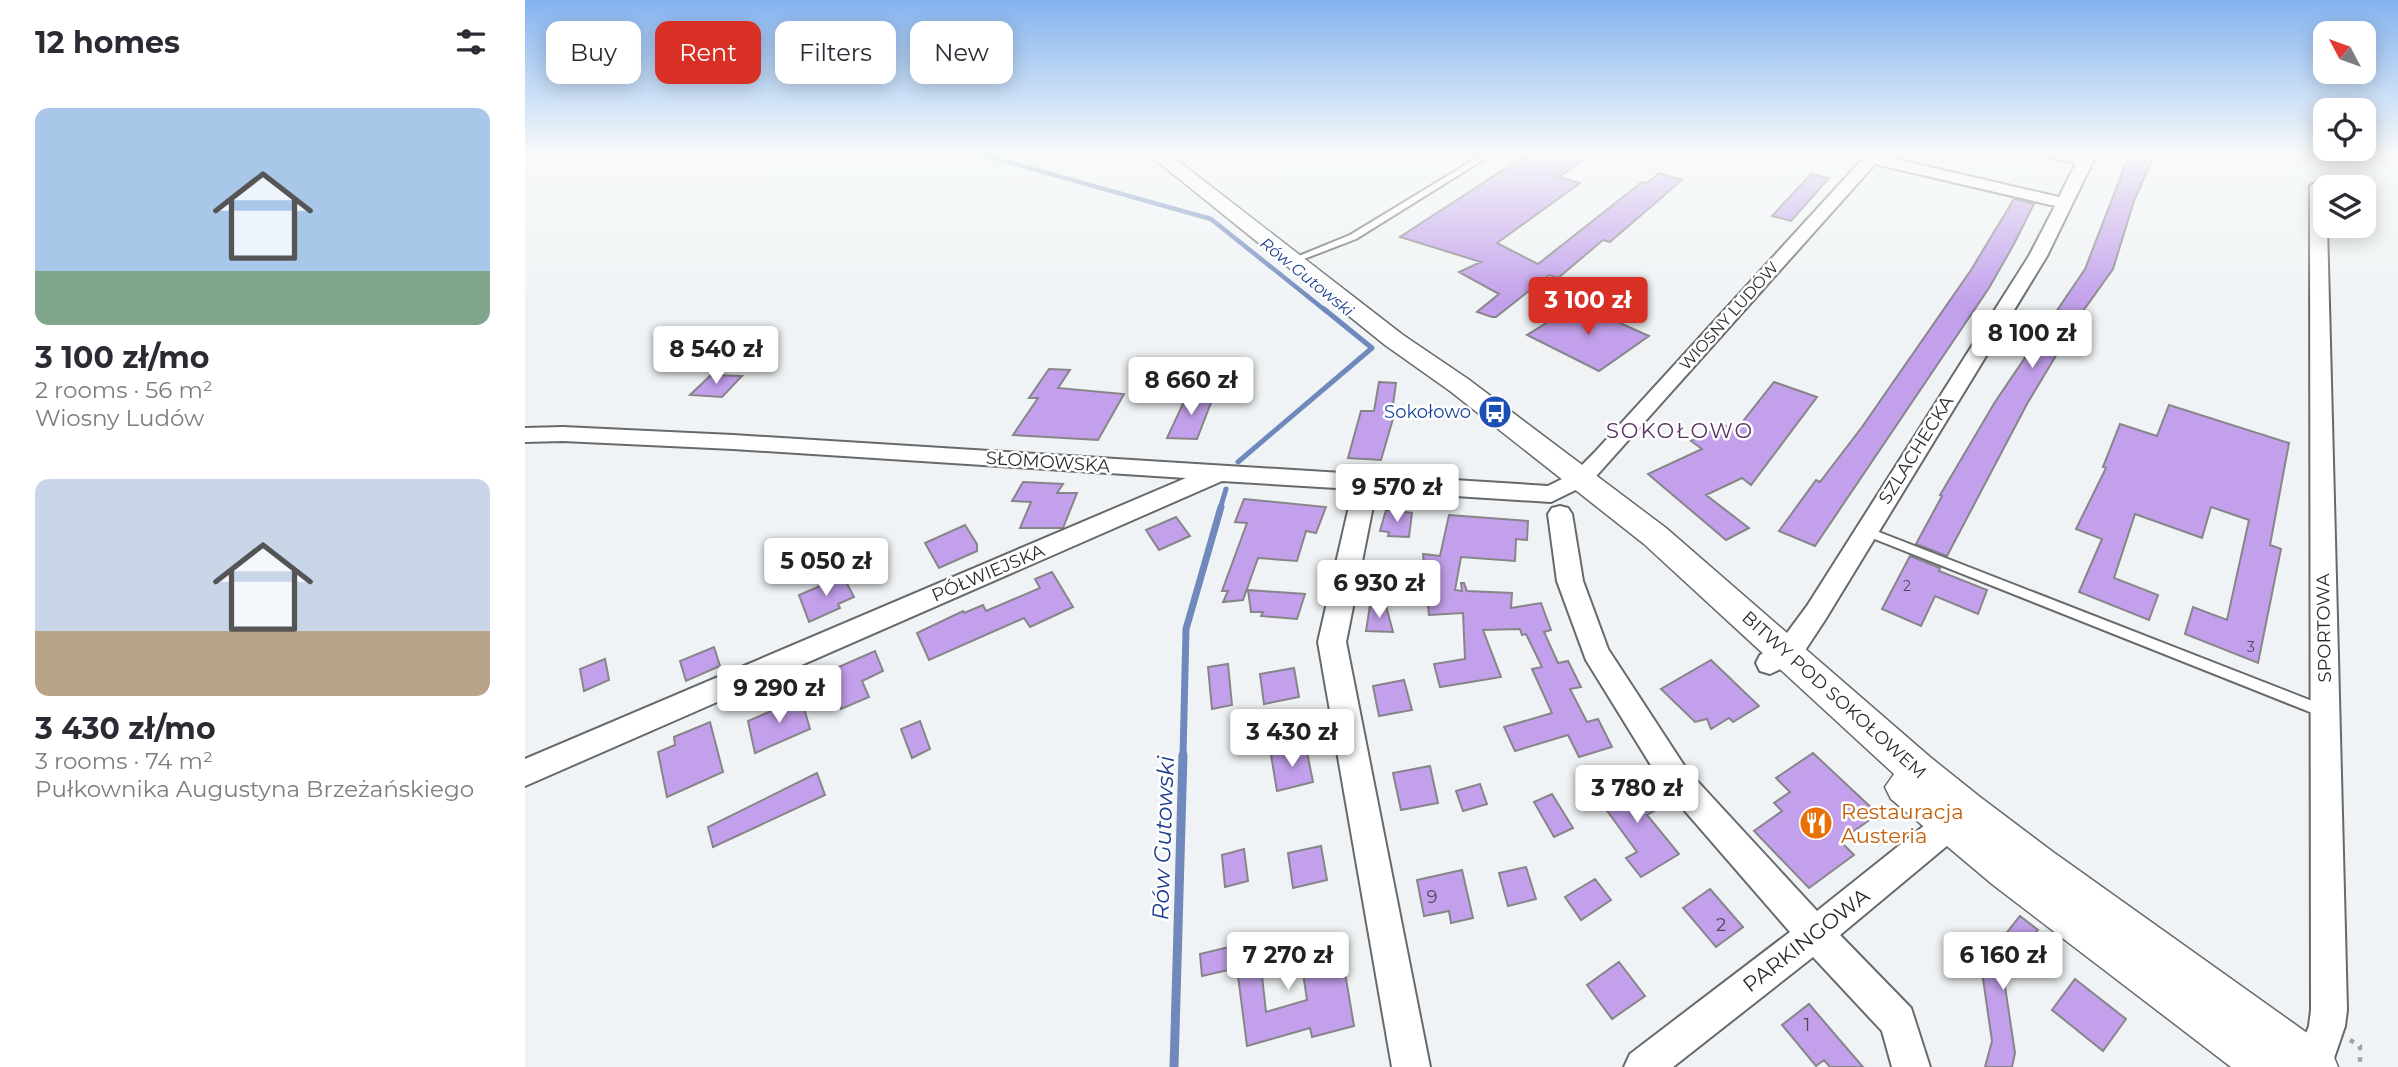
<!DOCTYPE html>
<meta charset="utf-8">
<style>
:root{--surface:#fff;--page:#f2f2f3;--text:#2b2b33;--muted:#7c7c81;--accent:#d93025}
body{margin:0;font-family:Montserrat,sans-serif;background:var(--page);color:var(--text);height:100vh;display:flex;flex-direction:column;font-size:26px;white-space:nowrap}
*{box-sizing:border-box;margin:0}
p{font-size:23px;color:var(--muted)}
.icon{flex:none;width:38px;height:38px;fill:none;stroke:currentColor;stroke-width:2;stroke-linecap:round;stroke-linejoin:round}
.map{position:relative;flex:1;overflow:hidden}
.side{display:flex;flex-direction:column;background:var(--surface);width:525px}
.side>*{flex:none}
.banner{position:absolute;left:21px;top:21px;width:665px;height:63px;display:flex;gap:14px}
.needle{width:46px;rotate:311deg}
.tools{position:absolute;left:1788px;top:21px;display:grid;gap:14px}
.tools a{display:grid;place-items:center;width:63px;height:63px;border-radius:14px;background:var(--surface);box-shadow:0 4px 18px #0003;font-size:35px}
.price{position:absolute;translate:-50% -60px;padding:0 16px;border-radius:7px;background:#fff;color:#222;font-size:23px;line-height:46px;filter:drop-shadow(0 2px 4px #0008)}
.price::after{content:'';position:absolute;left:50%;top:42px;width:21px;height:16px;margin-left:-10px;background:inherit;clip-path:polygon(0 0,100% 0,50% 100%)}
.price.on{background:var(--accent);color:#fff}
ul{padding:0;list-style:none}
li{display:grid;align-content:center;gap:14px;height:371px;padding:0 35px}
li span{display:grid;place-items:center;height:217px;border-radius:14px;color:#555}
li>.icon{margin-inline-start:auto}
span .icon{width:126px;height:126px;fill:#fffc;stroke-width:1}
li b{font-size:30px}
h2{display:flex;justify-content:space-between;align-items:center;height:84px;padding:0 35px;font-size:30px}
.tag{padding:0 24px;border-radius:14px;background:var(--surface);box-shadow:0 4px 18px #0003;font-size:24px;line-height:63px}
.tag.on{background:var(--accent);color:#fff}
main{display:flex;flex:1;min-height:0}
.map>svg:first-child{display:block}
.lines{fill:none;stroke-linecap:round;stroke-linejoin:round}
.stream-far3{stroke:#7089bc;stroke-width:4.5}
.stream-far2{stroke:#7089bc;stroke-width:5}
.stream-far1{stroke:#7089bc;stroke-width:7}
.stream{stroke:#7089bc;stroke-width:9}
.building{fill:#c2a0eb;stroke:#878589;stroke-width:2}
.service-casing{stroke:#67696b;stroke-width:4}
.minor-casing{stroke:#67696b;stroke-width:4}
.tertiary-casing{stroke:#67696b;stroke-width:3}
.path{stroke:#a0a2a3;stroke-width:4.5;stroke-dasharray:4.5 7;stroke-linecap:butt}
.service{fill:#fff;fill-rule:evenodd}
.minor{fill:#fff;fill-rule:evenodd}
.tertiary{fill:#fff;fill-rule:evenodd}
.labels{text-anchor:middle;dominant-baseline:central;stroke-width:5;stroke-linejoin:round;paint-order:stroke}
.number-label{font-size:14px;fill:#50485c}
.far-water-label{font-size:16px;font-style:italic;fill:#1c3d8f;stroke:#fff}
.far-street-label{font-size:16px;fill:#2a2b2c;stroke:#fff}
.transit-label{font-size:18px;fill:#164399;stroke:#fff;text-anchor:end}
.street-label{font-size:18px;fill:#2a2b2c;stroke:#fff}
.near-number-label{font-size:18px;fill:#50485c}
.quarter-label{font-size:21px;letter-spacing:2px;fill:#5a3066;stroke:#fff}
.near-food-label{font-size:21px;fill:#c56008;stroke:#fff;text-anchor:start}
.near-street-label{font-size:21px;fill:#2a2b2c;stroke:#fff}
.near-water-label{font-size:23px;font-style:italic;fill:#1c3d8f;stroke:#fff}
</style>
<main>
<section class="side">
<h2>12 homes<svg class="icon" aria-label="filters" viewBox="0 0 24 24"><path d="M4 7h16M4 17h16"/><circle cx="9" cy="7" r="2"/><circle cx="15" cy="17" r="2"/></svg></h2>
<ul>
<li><span style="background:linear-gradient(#a9c7e8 75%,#7fa58c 0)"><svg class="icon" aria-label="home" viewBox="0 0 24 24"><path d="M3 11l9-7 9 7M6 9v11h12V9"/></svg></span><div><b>3 100 zł/mo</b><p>2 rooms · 56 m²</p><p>Wiosny Ludów</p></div></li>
<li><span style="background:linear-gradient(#c9d6e8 70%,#b9a48a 0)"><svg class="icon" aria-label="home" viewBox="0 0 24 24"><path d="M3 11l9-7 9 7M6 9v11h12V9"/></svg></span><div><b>3 430 zł/mo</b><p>3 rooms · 74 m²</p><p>Pułkownika Augustyna Brzeżańskiego</p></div></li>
</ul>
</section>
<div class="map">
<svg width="1873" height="1067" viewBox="0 0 1873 1067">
<rect width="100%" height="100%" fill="#f0f3f5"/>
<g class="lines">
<!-- stream-far3 -->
<path class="stream-far3" d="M451,153L686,219L801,311"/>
<!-- stream-far2 -->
<path class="stream-far2" d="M713,462L847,348L799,309
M695,509L701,489"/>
<!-- stream-far1 -->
<path class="stream-far1" d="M658,757L661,629L696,507"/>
<!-- stream -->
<path class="stream" d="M649,1067L658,755"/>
</g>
<!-- building -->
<path class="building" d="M1004,153H1068L1034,177L1055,183L972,243L1013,264L1117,182L1122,183L1134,173L1157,180L1085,242L1078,240L1033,278L1024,275L971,317H967L952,312L974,294L934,272L956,262L875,237Z
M1605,153H1630L1609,201L1588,269L1556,314L1559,315L1538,351L1535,349L1502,404L1422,556L1391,544L1417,496L1415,495L1470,402L1560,269Z
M1286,174L1304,178L1266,221L1247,216Z
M1489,199L1509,204L1489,244L1464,288L1290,546L1254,531L1291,480L1295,482L1337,427L1446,270Z
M1051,305H1055L1124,336L1074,371L1002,335Z
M524,369L545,370L533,388L599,394L573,440L488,435L513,398H504Z
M186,375L217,376L197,397L165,395Z
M854,382L871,383L867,412H870L856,460L823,458L836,411H849Z
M1249,382L1292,397L1226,485L1217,478L1181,495L1224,528L1201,540L1123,474L1177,449L1166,441L1198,425L1211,430Z
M663,393L689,395L672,439L642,438Z
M1644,405L1764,443L1745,545L1756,549L1733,663L1660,634L1668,607L1702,620L1724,520L1686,507L1677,538L1610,514L1589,578L1633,595L1624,620L1554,592L1577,539L1551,529L1581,468L1578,467L1595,424L1632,436Z
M498,482L538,484L532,493H552L538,528H495L506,502L487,501Z
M719,499L801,507L791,533L781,531L772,561L733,558L718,600L698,602L703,591H697L722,523L710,522Z
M861,510L887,513L884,537L863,536L864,532L855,531Z
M924,515L1003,521L1002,540L991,539L990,561L936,557L930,590L937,591L936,583H939L942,591L987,593L986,608L1016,603L1026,630L1019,632L1033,663L1043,661L1056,687L1045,689L1062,722L1073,719L1087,747L1054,757L1043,735L990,751L979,727L1027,713L1007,669L1017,667L1001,634L997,635L995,629L958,630L976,677L915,687L909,664L940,659L938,613L904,615L898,554L915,556Z
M651,517L665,536L634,550L621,530Z
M440,525L452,544V551L414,568L400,543Z
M1385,556L1415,568L1414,571L1462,590L1453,614L1410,596L1396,626L1357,609Z
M527,572L548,607L505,627L499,618L404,660L392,633L438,611L439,613L458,605L461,611L515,588L510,579Z
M318,576L329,597L313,604L315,608L284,622L274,595Z
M723,590L780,594L772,619L736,616L738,612H726Z
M845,605L861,606L868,632L841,631Z
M189,647L195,666L161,681L155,661Z
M350,651L358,671L337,681L344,697L316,709L302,672Z
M80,659L84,680L59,691L55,669Z
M1186,660L1234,706L1208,722L1204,718L1186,729L1182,719L1170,722L1136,689Z
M703,664L707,705L687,709L683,667Z
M769,668L774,697L739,704L735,674Z
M879,680L887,710L854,716L848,686Z
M276,698L285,729L230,753L223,721Z
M395,721L405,749L387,758L376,729Z
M185,722L198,772L142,797L133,752L150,745L149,737Z
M781,747L788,782L752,791L746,755Z
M1288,753L1353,814L1315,841L1329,855L1284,888L1229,831L1257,811L1249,803L1265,792L1251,778Z
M905,766L913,803L876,810L868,773Z
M292,773L300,795L188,847L183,827Z
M1103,773L1131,810L1122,815L1154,854L1116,877L1101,858L1112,852L1072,797L1086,791L1081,784Z
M955,784L962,804L938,811L931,791Z
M1027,794L1048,828L1029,837L1009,802Z
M796,846L802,880L768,888L763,853Z
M719,849L723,881L700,887L697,855Z
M1001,867L1011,899L983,906L974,873Z
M937,870L948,918L926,923L924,911L899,916L892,880Z
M1070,879L1086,900L1056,920L1040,897Z
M1185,889L1218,927L1191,947L1158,908Z
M1495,916L1513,930L1478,973L1490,1053L1487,1067H1460L1467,1041L1456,965Z
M733,940L741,1012L782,1000L775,952L815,943L829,1026L787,1037L785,1028L722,1046L712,968L677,976L675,954Z
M1094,962L1120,996L1087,1019L1062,985Z
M1550,979L1601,1019L1578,1051L1527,1010Z
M1284,1004L1319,1045L1338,1067H1305L1299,1060L1291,1066L1257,1025Z"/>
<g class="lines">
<defs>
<path id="service" d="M960,153H969L831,239L771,262L764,260L825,235Z
M1341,527L1805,708L1807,712L1805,716L1800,718L1795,716L1337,534L1335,531Z"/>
<path id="minor" d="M1343,153H1358L1357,156L1534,197L1551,163L1517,156L1515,153H1572L1522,256L1300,620L1273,661L1245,674L1235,671L1231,663L1235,655L1253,645L1282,606L1504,256L1530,206L1350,164L1065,483L1026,502L851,491L821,642L905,1067H867L793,642L828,489L697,481L0,786V759L661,478L208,449L38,441L0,442V428L38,427L208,435L1023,486L1049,473L1069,453Z
M1793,181L1801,186L1822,1010L1820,1026L1806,1067H1768L1784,1026L1786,1010L1785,186Z
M1035,506L1043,508L1047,514L1058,581L1083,649L1162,770L1292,911L1425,805L1436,801L1447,805L1452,815L1447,825L1315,935L1386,1008L1405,1067H1367L1357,1031L1288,957L1148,1067H1099L1105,1054L1265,932L1140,788L1061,660L1032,581L1023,514L1027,508Z"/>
<path id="tertiary" d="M622,153H643L878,335L943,379L1141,528L1405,757L1455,797L1528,852L1806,1050L1813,1067H1706L1467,884L1366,799L1360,787L1369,774L1119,544L925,391L860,345Z"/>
</defs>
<!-- service casing -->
<use href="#service" class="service-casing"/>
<!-- minor casing -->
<use href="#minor" class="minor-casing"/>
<!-- tertiary casing -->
<use href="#tertiary" class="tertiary-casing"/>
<!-- path -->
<path class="path" d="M1825,1040L1835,1046V1067"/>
<!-- service -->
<use href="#service" class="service"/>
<!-- minor -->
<use href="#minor" class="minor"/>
<!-- tertiary -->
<use href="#tertiary" class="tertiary"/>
</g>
<!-- sky -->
<linearGradient id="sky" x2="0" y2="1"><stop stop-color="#84b3ef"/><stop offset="0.51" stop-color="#f8fafa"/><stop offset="1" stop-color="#f8fafa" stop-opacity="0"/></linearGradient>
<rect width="1873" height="302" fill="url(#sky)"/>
<!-- icons -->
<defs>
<symbol id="bus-disc" viewBox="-11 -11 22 22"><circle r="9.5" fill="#1a4fb4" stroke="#fff"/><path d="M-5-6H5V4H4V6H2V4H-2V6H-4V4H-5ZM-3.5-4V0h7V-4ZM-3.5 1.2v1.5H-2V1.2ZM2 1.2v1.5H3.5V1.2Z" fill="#fff"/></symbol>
<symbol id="restaurant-disc" viewBox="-11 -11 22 22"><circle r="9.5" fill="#e8710a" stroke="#fff"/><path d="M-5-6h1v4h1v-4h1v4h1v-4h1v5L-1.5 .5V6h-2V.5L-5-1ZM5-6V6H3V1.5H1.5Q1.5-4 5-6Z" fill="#fff"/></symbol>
</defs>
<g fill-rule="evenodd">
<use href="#bus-disc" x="951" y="393" width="38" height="38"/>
<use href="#restaurant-disc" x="1272" y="804" width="38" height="38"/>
</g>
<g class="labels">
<!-- number labels -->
<g class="number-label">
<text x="1382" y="586">2</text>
<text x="1726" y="647">3</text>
</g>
<!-- far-water labels -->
<g class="far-water-label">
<text transform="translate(782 277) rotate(39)">Rów Gutowski</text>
</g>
<!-- far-street labels -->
<g class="far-street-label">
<text transform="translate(1204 316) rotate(-48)">WIOSNY LUDÓW</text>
</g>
<!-- transit labels -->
<g class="transit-label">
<text x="946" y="412">Sokołowo</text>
</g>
<!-- street labels -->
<g class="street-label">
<text transform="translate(1391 450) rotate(-58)">SZLACHECKA</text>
<text transform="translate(523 462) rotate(4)">SŁOMOWSKA</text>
<text transform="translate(463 573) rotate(-23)">PÓŁWIEJSKA</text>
<text transform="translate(1799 628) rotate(-91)">SPORTOWA</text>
<text transform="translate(1309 695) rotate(42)">BITWY POD SOKOŁOWEM</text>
</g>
<!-- near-number labels -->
<g class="near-number-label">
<text x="907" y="897">9</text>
<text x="1196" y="925">2</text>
<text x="1282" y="1025">1</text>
</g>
<!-- quarter labels -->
<g class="quarter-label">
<text x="1155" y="430">SOKOŁOWO</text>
</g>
<!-- near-food labels -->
<g class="near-food-label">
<text x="1316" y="811">Restauracja<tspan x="1316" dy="24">Austeria</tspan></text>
</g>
<!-- near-street labels -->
<g class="near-street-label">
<text transform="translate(1281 940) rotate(-38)">PARKINGOWA</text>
</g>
<!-- near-water labels -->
<g class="near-water-label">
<text transform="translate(638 838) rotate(-88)">Rów Gutowski</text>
</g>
</g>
</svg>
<div class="tools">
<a><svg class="needle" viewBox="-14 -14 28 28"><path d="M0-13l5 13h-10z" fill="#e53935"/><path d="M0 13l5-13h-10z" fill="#7c7c81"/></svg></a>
<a><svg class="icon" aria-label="locate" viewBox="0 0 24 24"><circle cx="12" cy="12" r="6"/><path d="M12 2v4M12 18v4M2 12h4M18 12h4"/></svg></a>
<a><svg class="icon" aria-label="layers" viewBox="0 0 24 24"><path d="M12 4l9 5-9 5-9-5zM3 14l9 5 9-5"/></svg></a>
</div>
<b class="price on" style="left:1063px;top:337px">3 100 zł</b>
<b class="price" style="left:1507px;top:370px">8 100 zł</b>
<b class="price" style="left:191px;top:386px">8 540 zł</b>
<b class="price" style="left:666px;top:417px">8 660 zł</b>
<b class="price" style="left:872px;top:524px">9 570 zł</b>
<b class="price" style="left:301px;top:598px">5 050 zł</b>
<b class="price" style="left:854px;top:620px">6 930 zł</b>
<b class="price" style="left:254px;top:725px">9 290 zł</b>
<b class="price" style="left:767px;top:769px">3 430 zł</b>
<b class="price" style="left:1112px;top:825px">3 780 zł</b>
<b class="price" style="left:763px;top:992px">7 270 zł</b>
<b class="price" style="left:1478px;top:992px">6 160 zł</b>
<div class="banner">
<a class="tag">Buy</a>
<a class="tag on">Rent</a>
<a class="tag">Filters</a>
<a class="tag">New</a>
</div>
</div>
</main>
